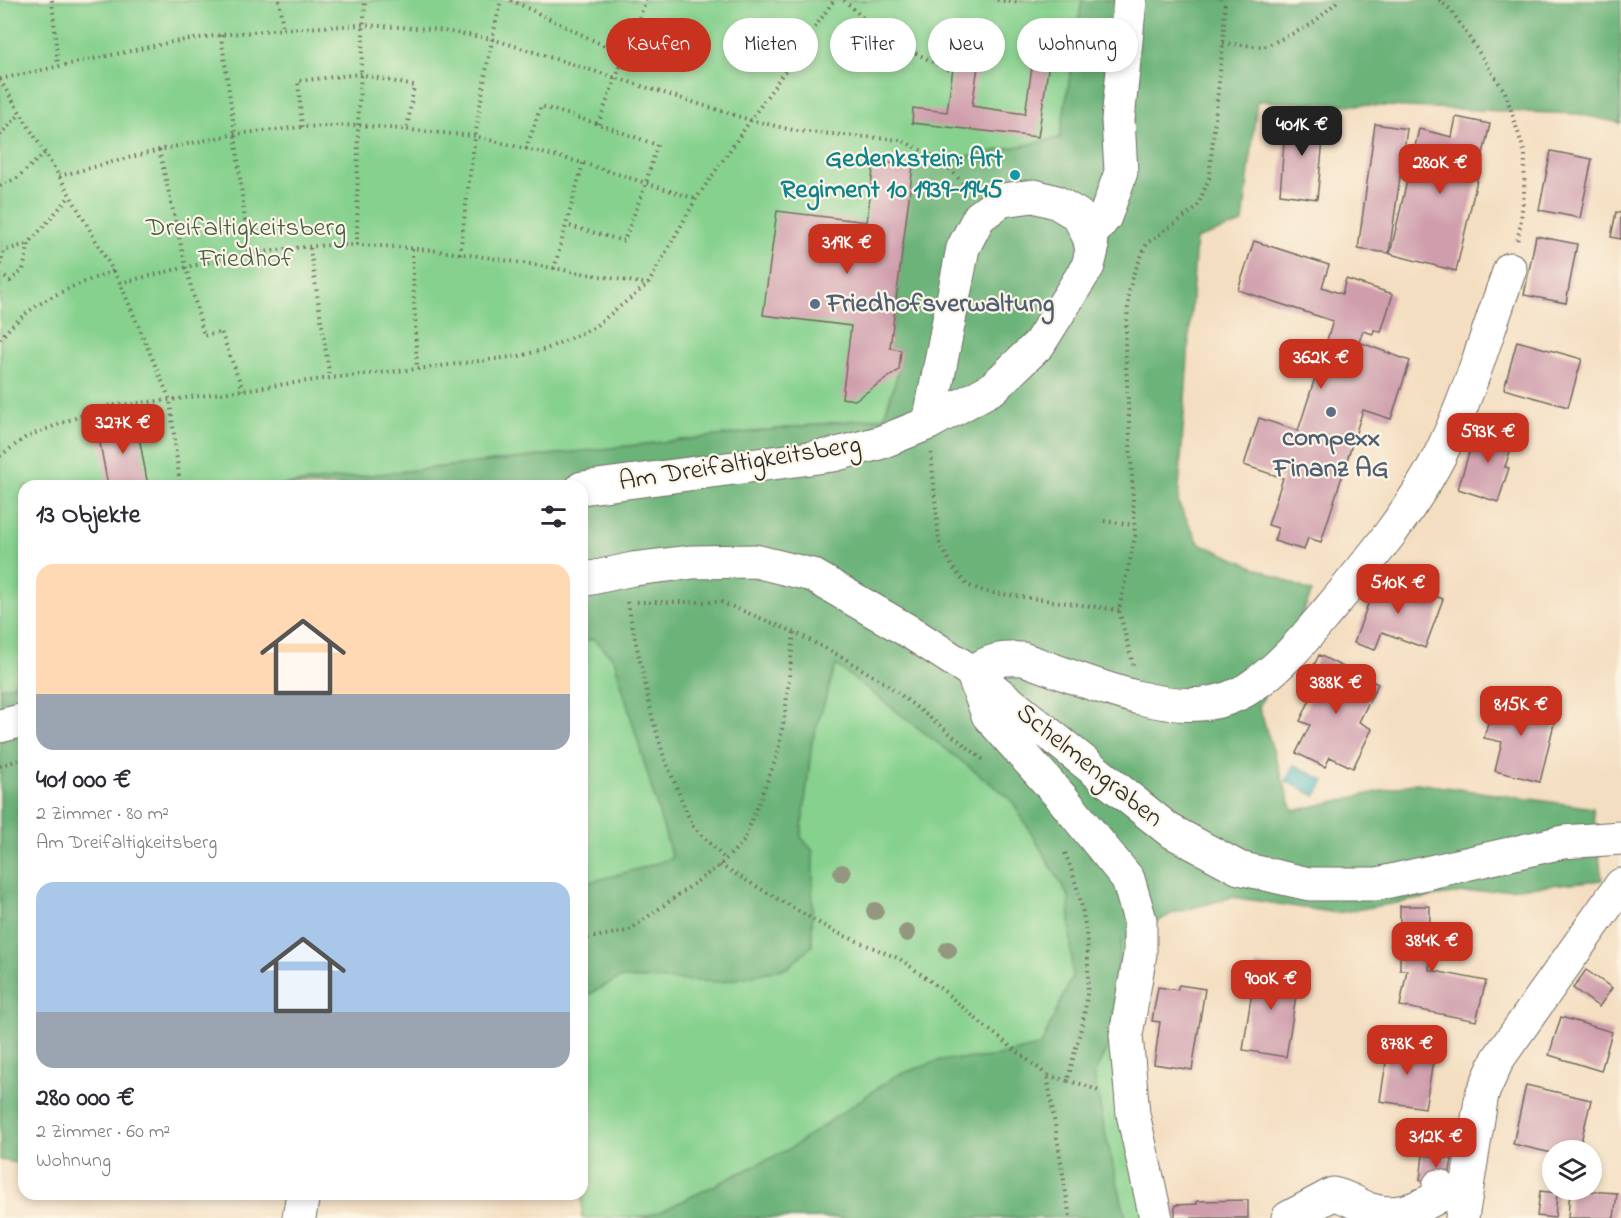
<!DOCTYPE html>
<html lang="de">
<meta charset="utf-8">
<style>
:root{--surface:#fff;--page:#f2f2f3;--text:#2b2b33;--muted:#7c7c81;--accent:#c8321e}
body{margin:0;font-family:"Indie Flower",sans-serif;background:var(--page);color:var(--text);height:100vh;display:flex;flex-direction:column;font-size:22px;white-space:nowrap}
*{box-sizing:border-box;margin:0}
p{font-size:20px;color:var(--muted)}
.icon{flex:none;width:33px;height:33px;fill:none;stroke:currentColor;stroke-width:2;stroke-linecap:round;stroke-linejoin:round}
.map{position:relative;flex:1;overflow:hidden}
.drawer{position:absolute;left:18px;top:480px;width:570px;height:720px;display:flex;flex-direction:column;background:var(--surface);border-radius:18px;box-shadow:0 3px 9px #0003}
.drawer>*{flex:none}
.guide{position:absolute;left:606px;top:18px;width:570px;height:54px;display:flex;gap:12px}
.tools{position:absolute;left:1542px;top:1140px;display:grid;gap:12px}
.tools a{display:grid;place-items:center;width:60px;height:60px;border-radius:50%;background:var(--surface);box-shadow:0 3px 9px #0003;font-size:30px}
.price{position:absolute;translate:-50% -51px;padding:0 14px;border-radius:12px;background:var(--accent);color:#fff;font-size:20px;line-height:39px;filter:drop-shadow(0 2px 3px #0008)}
.price::after{content:'';position:absolute;left:50%;top:36px;width:18px;height:14px;margin-left:-9px;background:inherit;clip-path:polygon(0 0,100% 0,50% 100%)}
.price.active{background:#222;color:#fff}
ul{padding:0;list-style:none}
li{display:grid;align-content:center;gap:12px;height:318px;padding:0 18px}
li span{display:grid;place-items:center;height:186px;border-radius:18px;color:#555}
li>.icon{margin-inline-start:auto}
span .icon{width:108px;height:108px;fill:#fffc;stroke-width:1}
li b{font-size:26px}
h2{display:flex;justify-content:space-between;align-items:center;height:72px;padding:0 18px;font-size:26px}
.tag{padding:0 21px;border-radius:27px;background:var(--surface);box-shadow:0 3px 9px #0003;font-size:21px;line-height:54px}
.tag.active{background:var(--accent);color:#fff}
.map>svg:first-child{display:block}
.green{fill:#86d18e;stroke:#587e5c;stroke-width:1.5}
.forest{fill:#6cb379;stroke:#4c6f52;stroke-width:1.5}
.water{fill:#47b6bf;stroke:#397075;stroke-width:1.5}
.building{fill:#cf9dac}
.lines{fill:none;stroke-linecap:round;stroke-linejoin:round}
.minor-casing{stroke:#716a60;stroke-width:35}
.path{stroke:#716a60;stroke-width:4;stroke-dasharray:1.5 4.5;stroke-linecap:butt}
.minor{stroke:#fff;stroke-width:33}
.tree{fill:#94977f}
.culture-dot{fill:#0f9aa8;stroke:#fcf5e5;stroke-width:2}
.service-dot{fill:#5c6f8a;stroke:#fcf5e5;stroke-width:2}
.labels{text-anchor:middle;dominant-baseline:central;stroke-width:4.5;stroke-linejoin:round;paint-order:stroke}
.culture-label{font-size:27px;font-weight:bold;fill:#0d838f;stroke:#fcf5e5;text-anchor:end}
.park-label{font-size:27px;fill:#465d49;stroke:#fcf5e5}
.service-label{font-size:27px;font-weight:bold;fill:#4e5e75;stroke:#fcf5e5;text-anchor:start}
.street-label{font-size:27px;fill:#2b2b2b;stroke:#fcf5e5}
</style>
<div class="map">
<svg width="1621" height="1218" viewBox="0 0 1621 1218">
<rect width="100%" height="100%" fill="#fcf5e5"/>
<filter id="ink" filterUnits="userSpaceOnUse"><feTurbulence type="fractalNoise" baseFrequency=".0167" numOctaves="2"/><feDisplacementMap in="SourceGraphic" scale="12" xChannelSelector="R" yChannelSelector="G"/><feConvolveMatrix kernelMatrix="1 2 1 2 8 2 1 2 1" color-interpolation-filters="sRGB"/></filter>
<filter id="wash" filterUnits="userSpaceOnUse"><feTurbulence type="fractalNoise" baseFrequency=".008" numOctaves="4" result="noise"/><feDisplacementMap in="SourceGraphic" scale="24" xChannelSelector="R" yChannelSelector="G"/><feGaussianBlur stdDeviation="1.35" result="paint"/><feColorMatrix in="noise" values="0 0 0 0 0 0 0 0 0 0 0 0 0 0 0 0 0 1.4 0 .05"/><feComposite in="paint" operator="in"/></filter>
<g filter="url(#wash)">
<rect width="100%" height="100%" fill="#f4dec1"/>
<!-- green -->
<path class="green" d="M0,0H1082L1060,138L912,168L890,348L901,350L899,370L884,417L273,486H24V649L14,685L0,688Z
M743,567L1128,879L1126,1035L1156,1218H582V593Z"/>
<!-- forest -->
<path class="forest" d="M1082,0H1621V123L1578,114L1257,101L1243,223L1196,239L1178,503L1199,543L1312,592L1259,707L1293,811L1416,783L1593,808L1602,880L1444,895L1337,913L1232,897L1171,914L1121,942L1111,1039L1094,1075L1105,1132L1126,1218H639L662,1211L791,1148L895,1076L941,1060L994,1057L1041,1045L1072,977L1069,897L1011,799L836,665L812,742L801,837L813,851L812,946L787,968L722,982L620,978L582,998V884L642,868L672,858L614,659L594,639L582,641V599L632,587L582,595V486H274L884,417L899,370L901,350L890,348L912,168L1060,138Z
M24,649V1164L0,1160V688L14,685Z"/>
<!-- water -->
<path class="water" d="M1294,765L1325,781L1316,796L1286,781Z"/>
<g id="blocks">
<!-- building -->
<path class="building" d="M958,31L983,34L972,106L1025,114L1035,47L1051,49L1038,137L912,123L913,108L947,112Z
M1286,116L1325,121L1317,199L1280,194Z
M1456,117L1490,124L1456,271L1390,254L1419,129L1452,137Z
M1375,124L1407,129L1389,253L1358,249Z
M1551,151L1592,159L1580,218L1539,210Z
M874,161L913,166L890,348L901,350L899,370L855,400L842,398L851,326L763,315L777,211L867,222Z
M1616,212L1621,213V239L1611,237Z
M1536,236L1577,244L1566,303L1524,295Z
M1254,241L1329,265L1322,287L1342,294L1346,279L1393,294L1381,332L1374,330L1373,334L1363,331L1359,342L1410,361L1391,419L1363,410L1321,542L1308,538L1304,550L1274,541L1278,528L1268,525L1283,478L1244,465L1259,418L1298,431L1333,321L1238,290Z
M1517,341L1582,359L1568,407L1504,389Z
M136,420L148,486H108L97,427Z
M1488,424L1516,432L1505,467L1509,468L1498,502L1458,489L1472,443L1481,446Z
M1378,576L1443,599L1425,648L1382,632L1375,650L1354,643Z
M1319,655L1378,684L1359,722L1372,729L1353,768L1330,757L1325,767L1296,753L1310,725L1300,721L1315,689L1321,692L1325,684L1309,676Z
M1495,696L1557,711L1540,782L1495,771L1502,742L1484,738Z
M1400,906H1430L1429,970L1486,981L1476,1021L1400,1006L1407,970H1400Z
M1256,965L1300,972L1286,1057L1243,1050Z
M1586,970L1612,988L1599,1007L1573,988Z
M1179,985L1205,989L1192,1070L1154,1064L1160,1022L1152,1021L1158,987L1177,990Z
M1561,1017L1612,1032L1601,1071L1549,1055Z
M1389,1043L1435,1051L1425,1108L1380,1101Z
M1526,1085L1591,1100L1579,1150H1552V1153L1513,1144Z
M1423,1155L1452,1159L1448,1184L1420,1180Z
M1570,1190L1617,1193L1614,1218H1568Z
M1540,1191L1557,1193L1555,1218L1537,1216Z
M1248,1200V1218H1175V1205L1197,1204V1201Z"/>
</g>
</g>
<g filter="url(#ink)">
<use href="#blocks" fill-opacity="0" stroke="#716a60" stroke-width="1.5"/>
<g class="lines">
<defs>
<path id="minor" d="M1089,237L1105,217L1121,172L1118,120L1130,0
M582,488L833,455L879,443L929,423L993,388L1039,344L1088,266L1092,250L1089,237L1078,215L1056,202L1034,196L1002,200L979,217L963,248L929,423
M582,580L633,569L692,562L755,561L812,575L910,632L972,672L1169,830L1239,868L1309,884H1377L1563,842L1621,838
M0,726L24,720
M299,1218L303,1194
M1156,1218L1133,1114L1126,1035L1140,954V920L1128,879L1062,798L988,715L972,672C991,660 1001,658 1023,659C1076,677 1159,715 1215,702C1226,700 1243,693 1252,686C1283,666 1308,634 1332,606C1371,559 1412,510 1440,455C1469,396 1488,330 1510,269
M1288,1218L1333,1194C1346,1196 1355,1203 1368,1209C1394,1218 1416,1210 1439,1196V1186
M1462,1218L1482,1094L1498,1059L1621,885"/>
</defs>
<!-- minor casing -->
<use href="#minor" class="minor-casing"/>
<!-- path -->
<path class="path" d="M52,0L58,66
M279,0L283,29
M511,0L625,56
M844,0L882,36L949,70
M997,0L1021,3
M1439,0L1451,10L1505,92L1525,154L1524,193L1520,227L1517,242
M221,35L235,134L249,256
M1223,43L1264,47L1311,25L1339,0
M0,79L172,42L221,35L283,29L362,25L432,29L492,39L750,120L797,131L901,140L943,161L967,188
M0,80L59,176L120,283L170,400L180,486
M598,124L646,0
M302,127L298,81L360,74L414,86L407,129
M0,135L20,114
M526,149L541,106L598,124L657,145L646,183L624,241L566,225
M159,150L186,267L204,336L221,332L243,390
M59,176L159,150L235,134L302,127L358,125L474,136L583,163L696,199
M0,186L17,178L45,153
M357,245L358,125L365,0
M310,248L330,378
M412,249L417,369
M460,254C470,169 481,84 501,0
M0,265L4,251L29,243
M554,269L583,163
M0,274L10,281L23,270L29,243L70,196
M120,283C194,265 282,243 358,245C456,248 552,269 648,284
M0,339C31,301 68,288 113,271
M931,453L939,542L953,568L967,585L986,592L1119,610
M0,456L26,437L106,406L170,400L330,378L417,369L519,356L546,349L593,328L648,284L696,199L834,0
M1104,521L1134,525
M627,602L653,720L664,757L692,825L725,859
M637,602H721L794,632L842,657L888,685L985,761
M1133,665L1119,610L1135,536L1125,345L1129,292L1134,273L1147,243L1197,208L1209,178L1223,43L1225,0
M0,766L24,758
M1065,853C1084,900 1091,944 1087,994C1085,1022 1073,1053 1068,1081L1047,1075L1070,1218
M720,865L833,931L900,959L944,991L982,1024L1047,1075
M582,939L628,931L720,865L744,841L777,756L785,714L794,632
M1068,1081L1085,1085L1101,1092"/>
<!-- minor -->
<use href="#minor" class="minor"/>
</g>
<!-- trees -->
<g class="tree">
<circle cx="842" cy="873" r="9"/>
<circle cx="875" cy="911" r="9"/>
<circle cx="907" cy="933" r="9"/>
<circle cx="948" cy="950" r="9"/>
</g>
</g>
<!-- markers -->
<circle class="culture-dot" cx="1015" cy="175" r="6"/>
<g class="service-dot">
<circle cx="815" cy="304" r="6"/>
<circle cx="1331" cy="412" r="6"/>
</g>
<g class="labels">
<!-- culture labels -->
<g class="culture-label">
<text x="1003" y="159">Gedenkstein: Art<tspan x="1003" dy="31">Regiment 10 1939-1945</tspan></text>
</g>
<!-- park labels -->
<g class="park-label">
<text x="246" y="228">Dreifaltigkeitsberg<tspan x="246" dy="31">Friedhof</tspan></text>
</g>
<!-- service labels -->
<g class="service-label">
<text x="827" y="304">Friedhofsverwaltung</text>
<text x="1331" y="438" text-anchor="middle">compexx<tspan x="1331" dy="31">Finanz AG</tspan></text>
</g>
<!-- street labels -->
<g class="street-label">
<text transform="translate(740 464) rotate(-9)">Am Dreifaltigkeitsberg</text>
<text transform="translate(1089 766) rotate(39)">Schelmengraben</text>
</g>
</g>
</svg>
<div class="tools">
<a><svg class="icon" aria-label="layers" viewBox="0 0 24 24"><path d="M12 4l9 5-9 5-9-5zM3 14l9 5 9-5"/></svg></a>
</div>
<b class="price active" style="left:1302px;top:157px">401K €</b>
<b class="price" style="left:1440px;top:195px">280K €</b>
<b class="price" style="left:847px;top:275px">319K €</b>
<b class="price" style="left:1321px;top:390px">362K €</b>
<b class="price" style="left:123px;top:455px">327K €</b>
<b class="price" style="left:1488px;top:464px">593K €</b>
<b class="price" style="left:1398px;top:615px">510K €</b>
<b class="price" style="left:1336px;top:715px">388K €</b>
<b class="price" style="left:1521px;top:737px">815K €</b>
<b class="price" style="left:1432px;top:973px">384K €</b>
<b class="price" style="left:1271px;top:1011px">900K €</b>
<b class="price" style="left:1407px;top:1076px">878K €</b>
<b class="price" style="left:1436px;top:1169px">312K €</b>
<div class="guide">
<a class="tag active">Kaufen</a>
<a class="tag">Mieten</a>
<a class="tag">Filter</a>
<a class="tag">Neu</a>
<a class="tag">Wohnung</a>
</div>
<section class="drawer">
<h2>13 Objekte<svg class="icon" aria-label="filters" viewBox="0 0 24 24"><path d="M4 7h16M4 17h16"/><circle cx="9" cy="7" r="2"/><circle cx="15" cy="17" r="2"/></svg></h2>
<ul>
<li><span style="background:linear-gradient(#ffd9b3 70%,#9aa5b1 0)"><svg class="icon" aria-label="home" viewBox="0 0 24 24"><path d="M3 11l9-7 9 7M6 9v11h12V9"/></svg></span><div><b>401 000 €</b><p>2 Zimmer · 80 m²</p><p>Am Dreifaltigkeitsberg</p></div></li>
<li><span style="background:linear-gradient(#a9c7e8 70%,#9aa5b1 0)"><svg class="icon" aria-label="home" viewBox="0 0 24 24"><path d="M3 11l9-7 9 7M6 9v11h12V9"/></svg></span><div><b>280 000 €</b><p>2 Zimmer · 60 m²</p><p>Wohnung</p></div></li>
</ul>
</section>
</div>
